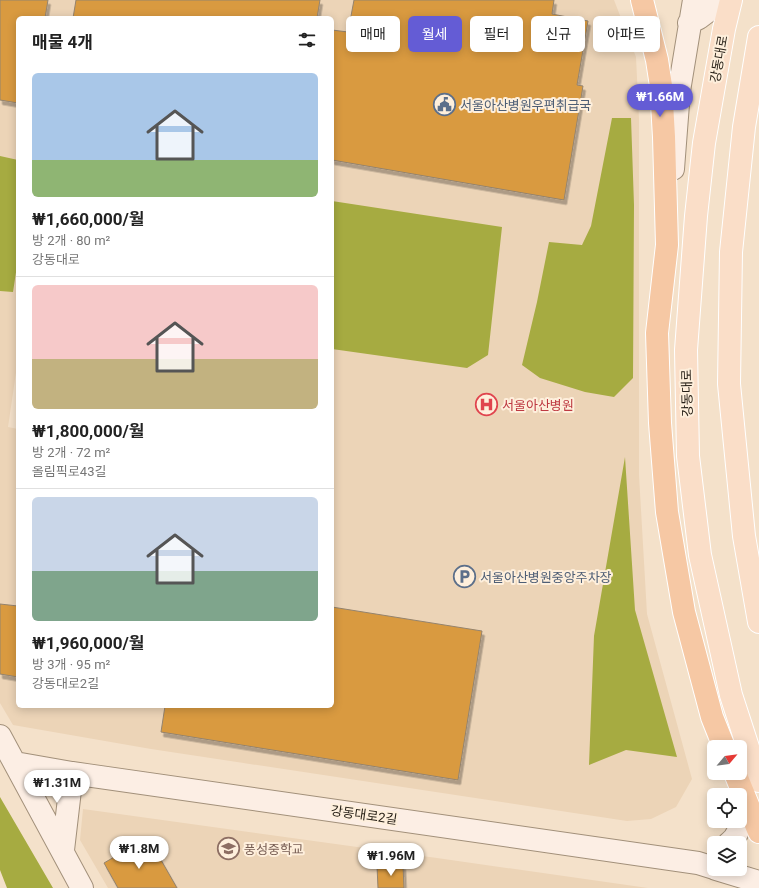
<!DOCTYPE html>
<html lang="ko">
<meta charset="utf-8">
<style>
:root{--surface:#fff;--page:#f6f6f6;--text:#222;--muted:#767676;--line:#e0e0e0;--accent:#645cd5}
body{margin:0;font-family:Roboto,"Noto Sans KR",sans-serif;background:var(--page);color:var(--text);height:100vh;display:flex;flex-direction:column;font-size:15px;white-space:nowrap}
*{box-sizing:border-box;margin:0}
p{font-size:13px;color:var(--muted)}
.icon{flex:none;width:22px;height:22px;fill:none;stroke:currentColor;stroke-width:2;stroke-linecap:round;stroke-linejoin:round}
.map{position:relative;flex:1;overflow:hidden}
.details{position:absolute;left:16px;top:16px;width:318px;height:692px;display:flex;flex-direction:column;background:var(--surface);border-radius:6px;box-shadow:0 2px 10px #0003}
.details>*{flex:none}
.banner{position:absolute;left:346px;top:16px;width:353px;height:36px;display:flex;gap:8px}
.needle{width:26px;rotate:61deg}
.controls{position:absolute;left:707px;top:740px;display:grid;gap:8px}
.controls a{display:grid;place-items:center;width:40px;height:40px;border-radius:6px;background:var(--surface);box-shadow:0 2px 10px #0003;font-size:20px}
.price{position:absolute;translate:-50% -34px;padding:0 9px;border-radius:14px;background:#fff;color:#222;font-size:13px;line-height:26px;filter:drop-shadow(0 1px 2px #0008)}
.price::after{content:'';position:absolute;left:50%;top:24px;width:12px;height:9px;margin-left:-6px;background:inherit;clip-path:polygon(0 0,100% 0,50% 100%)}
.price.on{background:var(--accent);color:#fff}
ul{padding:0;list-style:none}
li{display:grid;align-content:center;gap:8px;height:212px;padding:0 16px}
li+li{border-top:1px solid var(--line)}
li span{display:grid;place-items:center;height:124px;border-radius:6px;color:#555}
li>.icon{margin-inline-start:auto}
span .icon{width:72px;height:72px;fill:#fffc;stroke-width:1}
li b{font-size:17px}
h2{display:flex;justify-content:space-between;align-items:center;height:48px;padding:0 16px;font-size:17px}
.pill{padding:0 14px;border-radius:6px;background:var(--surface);box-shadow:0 2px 10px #0003;font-size:14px;line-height:36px}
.pill.on{background:var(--accent);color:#fff}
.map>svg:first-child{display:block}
.built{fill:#ecd4b7;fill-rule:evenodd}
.forest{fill:#a6ab41}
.building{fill:#d99a3f;stroke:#94836e;filter:url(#shadow)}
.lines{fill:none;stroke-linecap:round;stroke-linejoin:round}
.secondary-casing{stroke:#a2907a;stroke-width:24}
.primary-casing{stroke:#fff;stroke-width:24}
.highway-casing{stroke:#fff;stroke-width:24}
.secondary{stroke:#fceee4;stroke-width:22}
.primary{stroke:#fadec8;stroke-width:22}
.highway{stroke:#f6c8a4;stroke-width:22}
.labels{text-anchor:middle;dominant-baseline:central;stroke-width:4;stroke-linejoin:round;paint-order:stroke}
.street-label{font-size:13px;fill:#272017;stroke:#feefdc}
.service-label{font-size:13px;fill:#4e5e75;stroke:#feefdc;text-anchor:start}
.health-label{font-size:13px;fill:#be3a42;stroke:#feefdc;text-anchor:start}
.education-label{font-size:13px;fill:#785e54;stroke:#feefdc;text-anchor:start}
</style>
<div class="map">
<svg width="759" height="888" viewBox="0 0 759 888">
<defs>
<filter id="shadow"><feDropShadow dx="2.5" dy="4.5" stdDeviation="0" flood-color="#0004"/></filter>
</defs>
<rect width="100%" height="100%" fill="#f4e1ca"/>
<!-- built -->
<path class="built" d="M0,0H614L636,57L639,119V475L647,614L692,779L676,807L651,819L627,821L151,749L13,725L0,703ZM18,18H332V706H18V429L8,427L18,359Z
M83,809L437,858L648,888H108L80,840Z"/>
<!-- forest -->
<path class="forest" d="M612,118H631L634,205L633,378L614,397L585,392L540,378L522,365L537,302L549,242L582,245L591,226Z
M0,156L18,160V259L13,292L0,291Z
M332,201L502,227L488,355L467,368L332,349Z
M625,457L635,610L677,757L626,750L589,765L594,636Z
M0,797L53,888H7L0,870Z"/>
<!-- building -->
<path class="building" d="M0,0H48L45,18H18V103L0,100Z
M76,0H320L317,18H73Z
M354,0H554L552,14L588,21L577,85L583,86L564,200L332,160V30L348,32Z
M0,604L18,606V677L0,674Z
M332,607L482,631L458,780L161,732L165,706H332Z
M138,843L143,852L153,846L177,888H118L104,863Z
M403,865L404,888H378L377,866Z"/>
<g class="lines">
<defs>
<path id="secondary" d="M689,23L699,18L723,0
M673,169L679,91L694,0
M0,736L82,888
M15,763L72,773L698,863L714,868
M729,843C739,836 741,823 740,812
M63,850L72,773
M716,869L759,882"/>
<path id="primary" d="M731,0L724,29L704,143L696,216L686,350L688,456L700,555L731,695L759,781
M759,37L744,127L731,252L729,384L744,536L759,622"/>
<path id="highway" d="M642,0L657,60L661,86L664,137L667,245L657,333L660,423L667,512L684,612L712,717L724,747
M735,773L759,832"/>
</defs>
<!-- secondary casing -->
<use href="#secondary" class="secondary-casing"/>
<!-- primary casing -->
<use href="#primary" class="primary-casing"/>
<!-- highway casing -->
<use href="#highway" class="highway-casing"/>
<!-- secondary -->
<use href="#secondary" class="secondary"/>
<!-- primary -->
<use href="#primary" class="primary"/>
<!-- highway -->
<use href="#highway" class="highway"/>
</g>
<!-- icons -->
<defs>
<symbol id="civic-ring" viewBox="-11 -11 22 22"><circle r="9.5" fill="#feefdc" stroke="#5c6f8a" stroke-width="1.5"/><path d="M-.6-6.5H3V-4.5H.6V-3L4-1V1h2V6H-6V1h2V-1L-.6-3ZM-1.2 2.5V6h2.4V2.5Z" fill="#5c6f8a"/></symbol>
<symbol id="hospital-ring" viewBox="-11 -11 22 22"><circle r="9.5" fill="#feefdc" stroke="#e0444e" stroke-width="1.5"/><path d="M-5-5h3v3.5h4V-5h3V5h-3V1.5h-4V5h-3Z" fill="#e0444e"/></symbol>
<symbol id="parking-ring" viewBox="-11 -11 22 22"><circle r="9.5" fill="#feefdc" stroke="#5c6f8a" stroke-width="1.5"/><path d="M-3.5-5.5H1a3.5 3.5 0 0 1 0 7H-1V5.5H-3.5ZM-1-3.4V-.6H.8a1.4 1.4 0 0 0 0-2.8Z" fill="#5c6f8a"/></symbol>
<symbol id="school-ring" viewBox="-11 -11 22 22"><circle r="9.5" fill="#feefdc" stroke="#8d6e63" stroke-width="1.5"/><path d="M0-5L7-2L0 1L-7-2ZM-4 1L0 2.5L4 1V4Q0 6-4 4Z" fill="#8d6e63"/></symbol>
</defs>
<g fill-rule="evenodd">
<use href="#civic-ring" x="432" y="92" width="25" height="25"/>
<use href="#hospital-ring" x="474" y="392" width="25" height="25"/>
<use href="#parking-ring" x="452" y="564" width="25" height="25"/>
<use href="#school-ring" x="216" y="836" width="25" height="25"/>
</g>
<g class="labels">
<!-- street labels -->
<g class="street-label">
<text transform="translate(719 59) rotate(-80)">강동대로</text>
<text transform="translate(687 393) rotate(-91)">강동대로</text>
<text transform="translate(364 815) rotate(8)">강동대로2길</text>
</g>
<!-- service labels -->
<g class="service-label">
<text x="460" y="105">서울아산병원우편취급국</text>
<text x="480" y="577">서울아산병원중앙주차장</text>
</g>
<!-- health labels -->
<g class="health-label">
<text x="502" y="405">서울아산병원</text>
</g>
<!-- education labels -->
<g class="education-label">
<text x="244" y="849">풍성중학교</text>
</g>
</g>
</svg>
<div class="controls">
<a><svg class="needle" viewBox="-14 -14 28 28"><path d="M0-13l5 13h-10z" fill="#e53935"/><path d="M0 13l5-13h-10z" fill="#767676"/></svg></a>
<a><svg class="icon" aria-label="locate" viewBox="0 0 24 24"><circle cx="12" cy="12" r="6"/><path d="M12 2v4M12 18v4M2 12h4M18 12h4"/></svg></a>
<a><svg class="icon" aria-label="layers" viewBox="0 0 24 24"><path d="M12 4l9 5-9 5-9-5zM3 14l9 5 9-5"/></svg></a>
</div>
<b class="price on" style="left:660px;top:118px">₩1.66M</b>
<b class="price" style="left:57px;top:804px">₩1.31M</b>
<b class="price" style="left:139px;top:870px">₩1.8M</b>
<b class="price" style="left:391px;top:877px">₩1.96M</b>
<div class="banner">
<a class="pill">매매</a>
<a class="pill on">월세</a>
<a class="pill">필터</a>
<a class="pill">신규</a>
<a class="pill">아파트</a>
</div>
<section class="details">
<h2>매물 4개<svg class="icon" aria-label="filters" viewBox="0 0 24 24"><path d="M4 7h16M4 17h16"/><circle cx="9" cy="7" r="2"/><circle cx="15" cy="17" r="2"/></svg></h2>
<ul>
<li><span style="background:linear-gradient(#a9c7e8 70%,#8fb573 0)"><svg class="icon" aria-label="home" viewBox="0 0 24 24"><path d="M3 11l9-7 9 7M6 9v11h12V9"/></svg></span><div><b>₩1,660,000/월</b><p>방 2개 · 80 m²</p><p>강동대로</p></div></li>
<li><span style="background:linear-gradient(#f6c9c9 60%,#c2b280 0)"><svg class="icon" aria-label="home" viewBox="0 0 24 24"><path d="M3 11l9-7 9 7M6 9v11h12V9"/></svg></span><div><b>₩1,800,000/월</b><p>방 2개 · 72 m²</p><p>올림픽로43길</p></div></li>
<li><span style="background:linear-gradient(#c9d6e8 60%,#7fa58c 0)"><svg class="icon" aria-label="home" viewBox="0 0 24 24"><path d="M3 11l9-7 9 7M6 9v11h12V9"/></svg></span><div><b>₩1,960,000/월</b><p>방 3개 · 95 m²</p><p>강동대로2길</p></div></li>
</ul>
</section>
</div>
